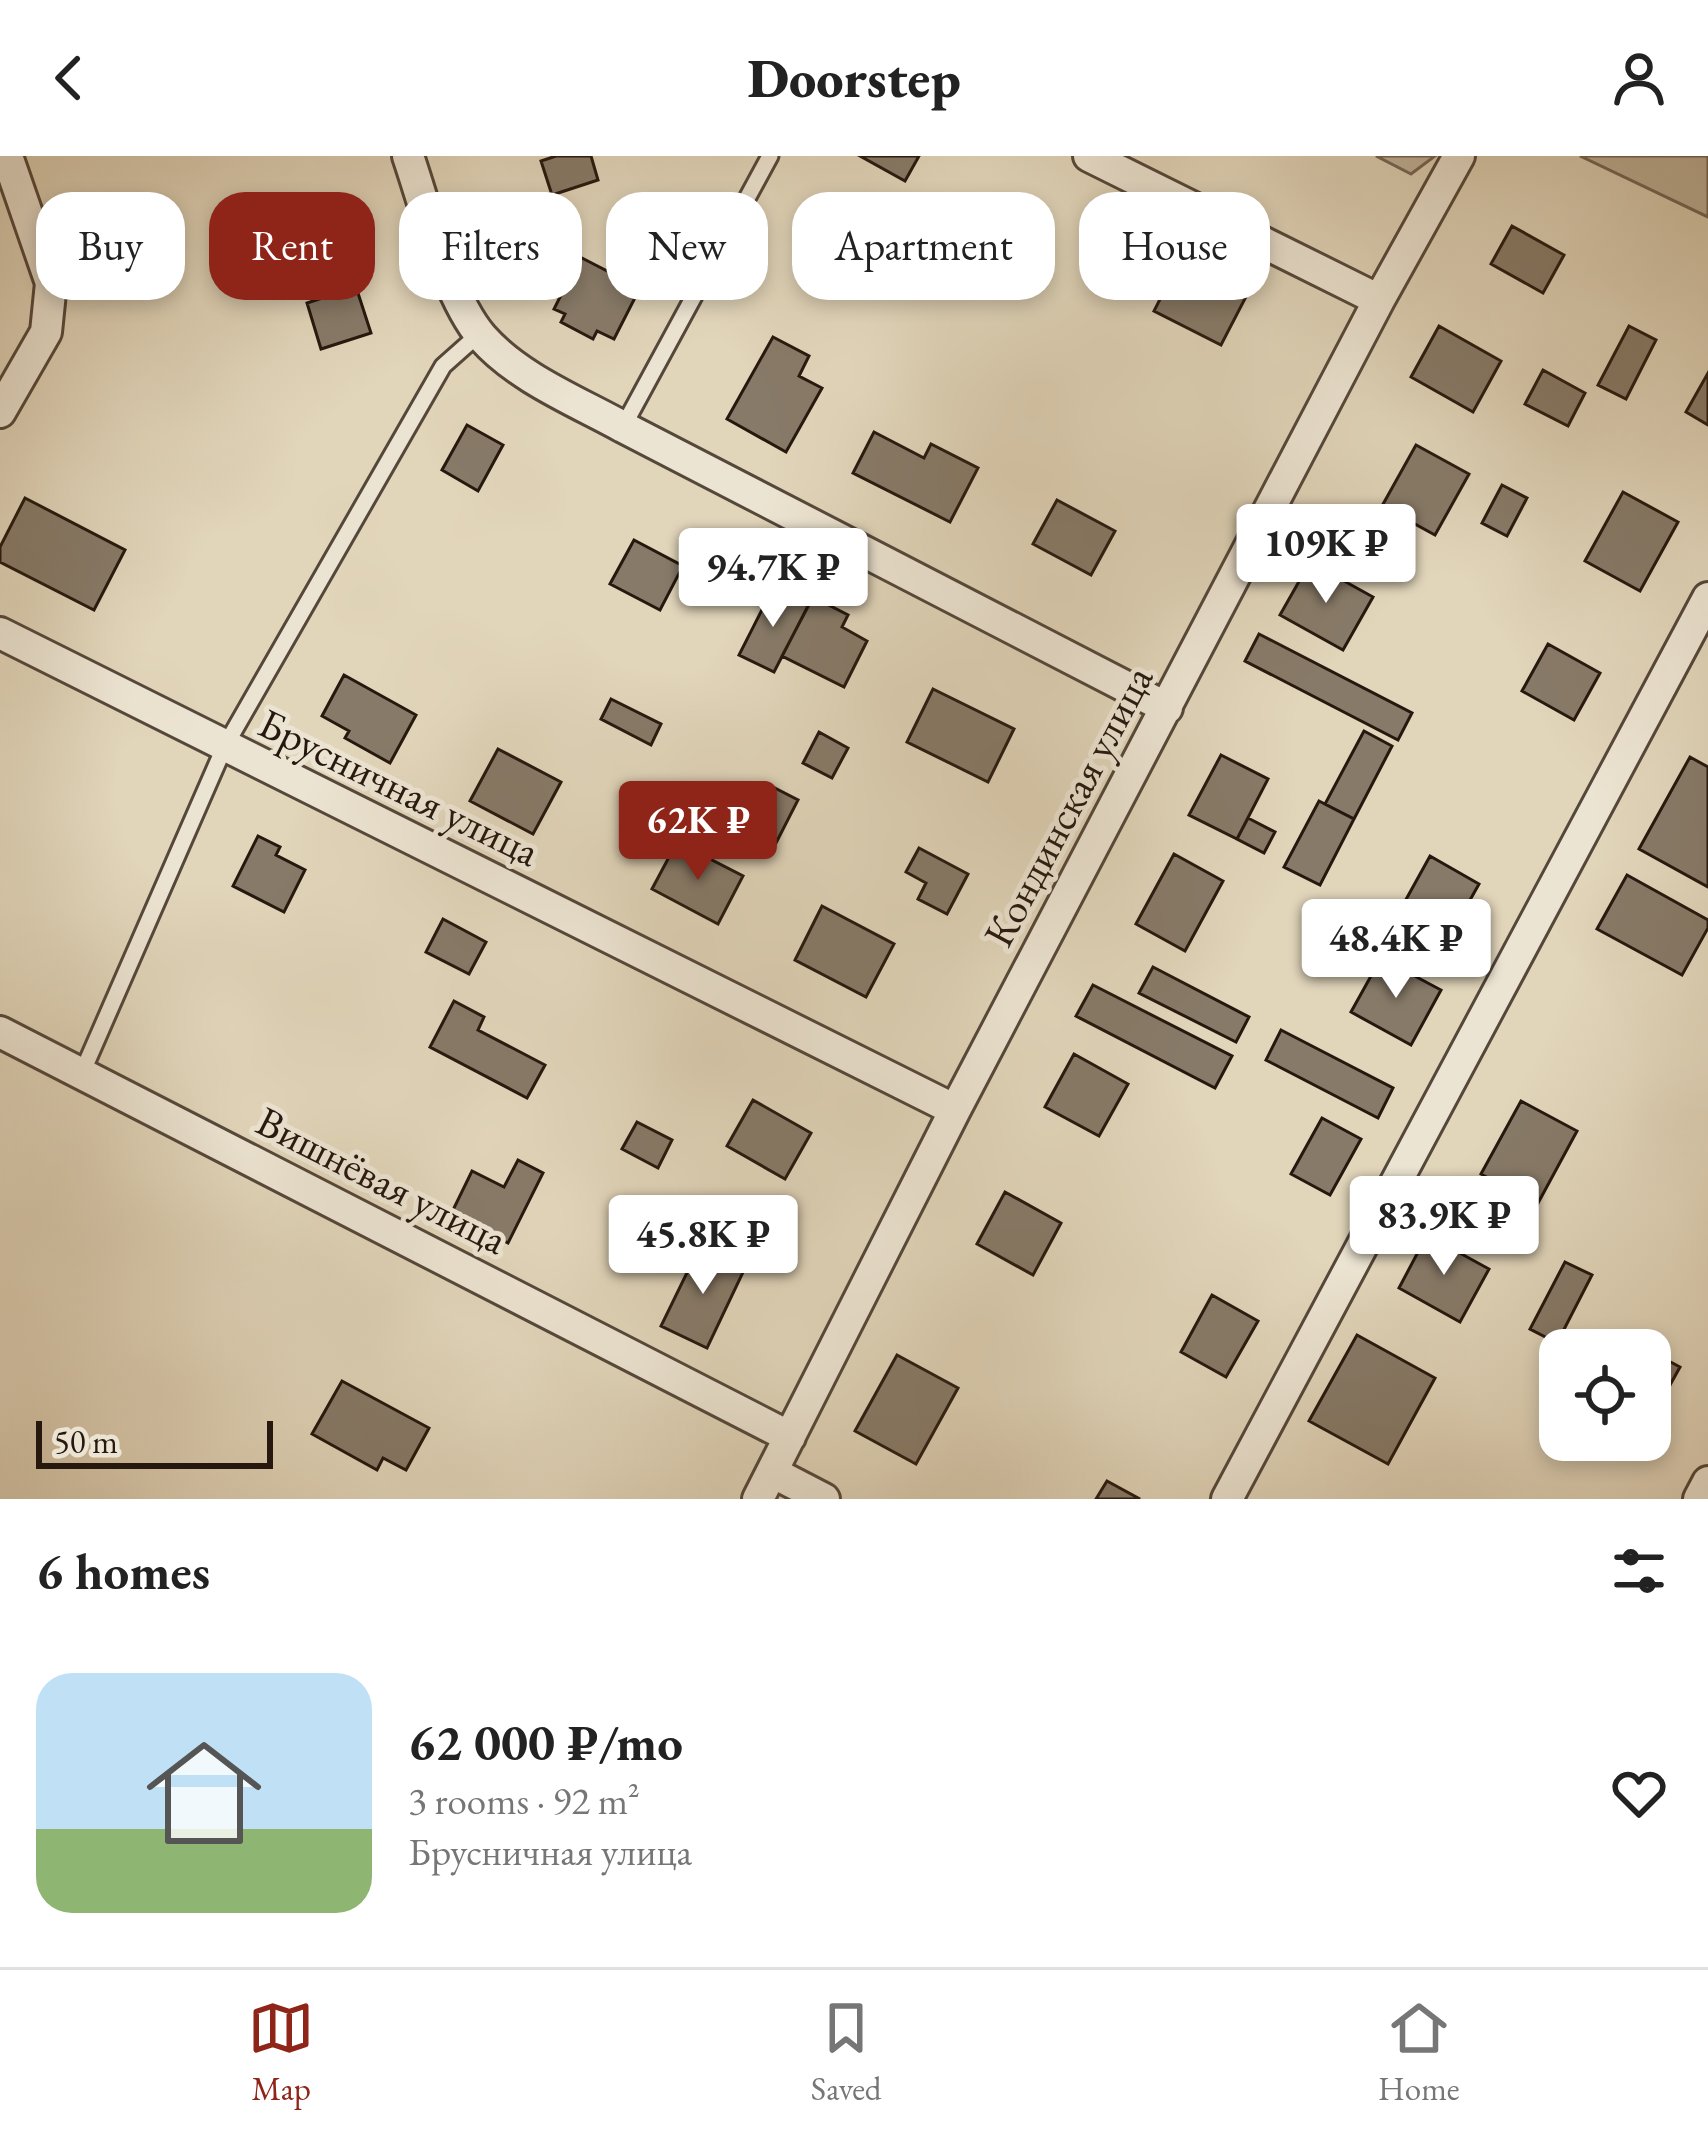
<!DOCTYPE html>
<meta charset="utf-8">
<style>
:root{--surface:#fff;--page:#f6f6f6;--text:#222;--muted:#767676;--line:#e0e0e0;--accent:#8f2418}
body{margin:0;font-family:"EB Garamond",serif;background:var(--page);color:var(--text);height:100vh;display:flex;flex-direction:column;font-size:45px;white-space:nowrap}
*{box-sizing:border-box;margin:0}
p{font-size:39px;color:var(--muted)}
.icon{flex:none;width:66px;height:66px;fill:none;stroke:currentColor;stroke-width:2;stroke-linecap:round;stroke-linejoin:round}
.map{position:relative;height:1343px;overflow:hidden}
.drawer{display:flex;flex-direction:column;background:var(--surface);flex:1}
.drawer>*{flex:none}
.banner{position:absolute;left:36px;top:36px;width:1638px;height:108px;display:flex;gap:24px}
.fabs{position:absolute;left:1539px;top:1173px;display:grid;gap:24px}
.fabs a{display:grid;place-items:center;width:132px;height:132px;border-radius:24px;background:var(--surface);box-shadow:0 6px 18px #0003;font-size:60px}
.scale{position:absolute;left:36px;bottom:30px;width:237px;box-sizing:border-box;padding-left:12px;border:6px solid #26180f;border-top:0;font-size:33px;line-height:42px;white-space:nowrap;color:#26180f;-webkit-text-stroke:9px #ece4d2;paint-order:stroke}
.price{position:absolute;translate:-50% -102px;padding:0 27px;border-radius:12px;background:#fff;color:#222;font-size:39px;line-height:78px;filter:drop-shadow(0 3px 6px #0008)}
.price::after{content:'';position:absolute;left:50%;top:72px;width:36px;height:27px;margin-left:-18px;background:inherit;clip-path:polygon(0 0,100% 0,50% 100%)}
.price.current{background:var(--accent);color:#fff}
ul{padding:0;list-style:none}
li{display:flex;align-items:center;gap:36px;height:300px;padding:0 36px}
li+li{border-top:3px solid var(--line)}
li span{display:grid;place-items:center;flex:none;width:336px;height:240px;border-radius:36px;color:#555}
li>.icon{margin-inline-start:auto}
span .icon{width:144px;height:144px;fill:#fffc;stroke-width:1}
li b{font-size:51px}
h2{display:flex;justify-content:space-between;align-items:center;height:144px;padding:0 36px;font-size:51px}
.tag{padding:0 42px;border-radius:36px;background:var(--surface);box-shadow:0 6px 18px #0003;font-size:42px;line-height:108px}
.tag.current{background:var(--accent);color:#fff}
header{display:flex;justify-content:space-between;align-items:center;height:156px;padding:0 36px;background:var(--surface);font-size:54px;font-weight:800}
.menu{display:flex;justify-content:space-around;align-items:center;height:168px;border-top:3px solid var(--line);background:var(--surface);font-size:33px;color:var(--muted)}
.menu a{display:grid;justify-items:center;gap:6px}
.menu .current{color:var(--accent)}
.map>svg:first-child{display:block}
.green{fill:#c1b59d;stroke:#746656;stroke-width:3}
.building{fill:#877a68;stroke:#26180f;stroke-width:3}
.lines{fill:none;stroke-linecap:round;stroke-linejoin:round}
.lane-casing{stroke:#55473a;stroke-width:21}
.street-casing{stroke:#55473a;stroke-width:36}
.lane{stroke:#ece4d2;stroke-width:15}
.street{stroke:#ece4d2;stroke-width:30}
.labels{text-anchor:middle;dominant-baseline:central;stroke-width:10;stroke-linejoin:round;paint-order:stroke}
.street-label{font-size:42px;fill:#26180f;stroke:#ece4d2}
</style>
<header><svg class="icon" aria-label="back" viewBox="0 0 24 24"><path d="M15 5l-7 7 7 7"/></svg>Doorstep<svg class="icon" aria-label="person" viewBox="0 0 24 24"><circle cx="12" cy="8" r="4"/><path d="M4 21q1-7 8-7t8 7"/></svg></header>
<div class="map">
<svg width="1708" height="1343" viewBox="0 0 1708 1343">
<rect width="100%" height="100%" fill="#e1d5ba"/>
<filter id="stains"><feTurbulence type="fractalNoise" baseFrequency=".00167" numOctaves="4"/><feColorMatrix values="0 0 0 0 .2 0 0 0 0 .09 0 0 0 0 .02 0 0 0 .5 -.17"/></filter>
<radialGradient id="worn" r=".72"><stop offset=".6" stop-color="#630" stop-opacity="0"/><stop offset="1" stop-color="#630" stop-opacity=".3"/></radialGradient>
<!-- green -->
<path class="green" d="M1376,0H1435L1411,18Z
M1580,0H1708V61Z"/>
<!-- building -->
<path class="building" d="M556,0H591L598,24L552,39L541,5Z
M860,0H919L905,25Z
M1512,70L1564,99L1543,137L1491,108Z
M1183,98L1250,133L1221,189L1154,155Z
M580,101L640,132L614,183L597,175L593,183L561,166L565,158L554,153Z
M356,131L371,177L321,193L307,147Z
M1439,170L1501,205L1473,256L1411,221Z
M1629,170L1656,184L1626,243L1598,229Z
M773,181L809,200L799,220L822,232L786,296L727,263Z
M1543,214L1585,237L1568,270L1525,248Z
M1708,217V269L1686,256Z
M467,269L503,289L478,335L442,314Z
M874,276L924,302L931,288L978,312L950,366L853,317Z
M1416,289L1469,318L1435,379L1382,350Z
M1502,329L1527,342L1507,380L1482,367Z
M1623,336L1678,366L1640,435L1585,405Z
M25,342L125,394L94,454L0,406V391Z
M1057,344L1115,375L1091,419L1033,388Z
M634,384L683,410L660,454L610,428Z
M1310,406L1373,441L1343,494L1280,459Z
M773,432L808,450L774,516L739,499Z
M813,441L848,459L842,471L867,485L844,531L782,500Z
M1259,478L1412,557L1398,584L1245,505Z
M1548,488L1600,517L1574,564L1522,535Z
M344,519L416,559L390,607L345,582L349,575L322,560Z
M933,533L1014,573L988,626L907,586Z
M611,543L661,568L651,589L601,563Z
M1364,575L1392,590L1354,663L1325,648Z
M819,576L848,592L832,622L803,607Z
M498,593L561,626L533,678L470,645Z
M1221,599L1268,623L1237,683L1189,659Z
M1690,601L1708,611V731L1639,693Z
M771,630L798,644L774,691L747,676Z
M1319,645L1354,663L1320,729L1284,711Z
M1248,662L1275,676L1264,697L1237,683Z
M258,680L280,691L276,699L305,714L284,756L233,730Z
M677,686L743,720L718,768L652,733Z
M919,692L968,718L947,758L918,743L926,727L906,716Z
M1174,698L1223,725L1185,795L1136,768Z
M1430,700L1479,728L1447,785L1398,758Z
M1627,719L1708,764V772L1682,819L1597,773Z
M822,750L894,788L866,841L795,804Z
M443,763L486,786L469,818L426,796Z
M1381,802L1441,834L1411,889L1351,856Z
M1153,811L1249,861L1236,886L1139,837Z
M1093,829L1232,900L1215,932L1076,860Z
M454,845L484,861L478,874L545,909L527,942L430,891Z
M1281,874L1393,932L1378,962L1266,904Z
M1074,898L1128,928L1099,980L1045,951Z
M753,944L811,977L785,1023L727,990Z
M1521,945L1577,975L1537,1049L1481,1018Z
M1322,962L1361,983L1330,1039L1291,1018Z
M637,966L672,984L658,1012L622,993Z
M518,1004L543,1017L508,1087L451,1058L472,1015L504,1031Z
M1005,1036L1061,1067L1033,1119L977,1088Z
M762,1043L792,1059L781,1080L751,1064Z
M1427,1079L1489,1113L1460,1166L1399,1132Z
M700,1090L745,1112L707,1192L661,1170Z
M1565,1106L1592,1119L1557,1187L1530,1173Z
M1212,1139L1258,1165L1226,1221L1181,1196Z
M1357,1179L1435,1222L1388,1308L1309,1265Z
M1620,1179L1648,1194H1612Z
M1650,1195L1680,1211L1650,1265Z
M897,1199L958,1232L916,1308L855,1275Z
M342,1225L429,1272L406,1314L383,1302L377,1314L312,1278Z
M1107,1325L1140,1343H1096Z"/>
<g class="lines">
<defs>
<path id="lane" d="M623,271L770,0
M82,917L224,592L443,210L479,178"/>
<path id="street" d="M408,0C426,52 447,140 482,181C518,222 576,245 623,271L1167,552
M1089,0L1379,144
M0,256L46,176L51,127L7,0
M0,477L955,954
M0,876L790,1281
M772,1316L824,1343
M758,1343L955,954L1379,144L1459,0
M1227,1343L1708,442
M1699,1343L1708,1326"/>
</defs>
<!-- lane casing -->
<use href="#lane" class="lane-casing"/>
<!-- street casing -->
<use href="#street" class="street-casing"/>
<!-- lane -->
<use href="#lane" class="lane"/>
<!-- street -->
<use href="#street" class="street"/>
</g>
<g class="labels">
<!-- street labels -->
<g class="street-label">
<text transform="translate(399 631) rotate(26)">Брусничная улица</text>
<text transform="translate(1068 650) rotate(-62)">Кондинская улица</text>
<text transform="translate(382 1024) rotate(27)">Вишнёвая улица</text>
</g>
</g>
<rect width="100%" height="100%" filter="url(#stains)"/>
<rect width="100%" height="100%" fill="url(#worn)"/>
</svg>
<div class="fabs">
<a><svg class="icon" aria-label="locate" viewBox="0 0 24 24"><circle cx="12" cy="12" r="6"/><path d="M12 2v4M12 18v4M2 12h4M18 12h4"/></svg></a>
</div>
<div class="scale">50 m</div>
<b class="price" style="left:1326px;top:450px">109K ₽</b>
<b class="price" style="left:773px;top:474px">94.7K ₽</b>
<b class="price current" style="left:698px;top:727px">62K ₽</b>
<b class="price" style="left:1396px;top:845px">48.4K ₽</b>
<b class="price" style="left:1444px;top:1122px">83.9K ₽</b>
<b class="price" style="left:703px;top:1141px">45.8K ₽</b>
<div class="banner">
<a class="tag">Buy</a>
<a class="tag current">Rent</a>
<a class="tag">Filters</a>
<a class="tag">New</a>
<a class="tag">Apartment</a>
<a class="tag">House</a>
</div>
</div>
<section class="drawer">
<h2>6 homes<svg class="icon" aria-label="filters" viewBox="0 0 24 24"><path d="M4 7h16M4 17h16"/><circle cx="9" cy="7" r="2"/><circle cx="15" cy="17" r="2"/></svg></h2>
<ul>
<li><span style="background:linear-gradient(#bfe0f5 65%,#8fb573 0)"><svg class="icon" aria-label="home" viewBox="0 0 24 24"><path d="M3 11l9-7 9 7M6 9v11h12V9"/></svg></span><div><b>62 000 ₽/mo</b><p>3 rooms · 92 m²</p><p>Брусничная улица</p></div><svg class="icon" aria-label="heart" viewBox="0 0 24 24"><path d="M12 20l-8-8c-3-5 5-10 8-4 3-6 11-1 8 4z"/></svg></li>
</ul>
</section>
<nav class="menu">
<a class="current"><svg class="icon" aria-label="map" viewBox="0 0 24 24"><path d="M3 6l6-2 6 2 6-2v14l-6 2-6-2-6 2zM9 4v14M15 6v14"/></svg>Map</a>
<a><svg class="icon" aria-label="saved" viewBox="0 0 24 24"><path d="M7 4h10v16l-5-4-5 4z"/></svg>Saved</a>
<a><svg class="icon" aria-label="home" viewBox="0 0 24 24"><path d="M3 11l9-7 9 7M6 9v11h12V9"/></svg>Home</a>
</nav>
